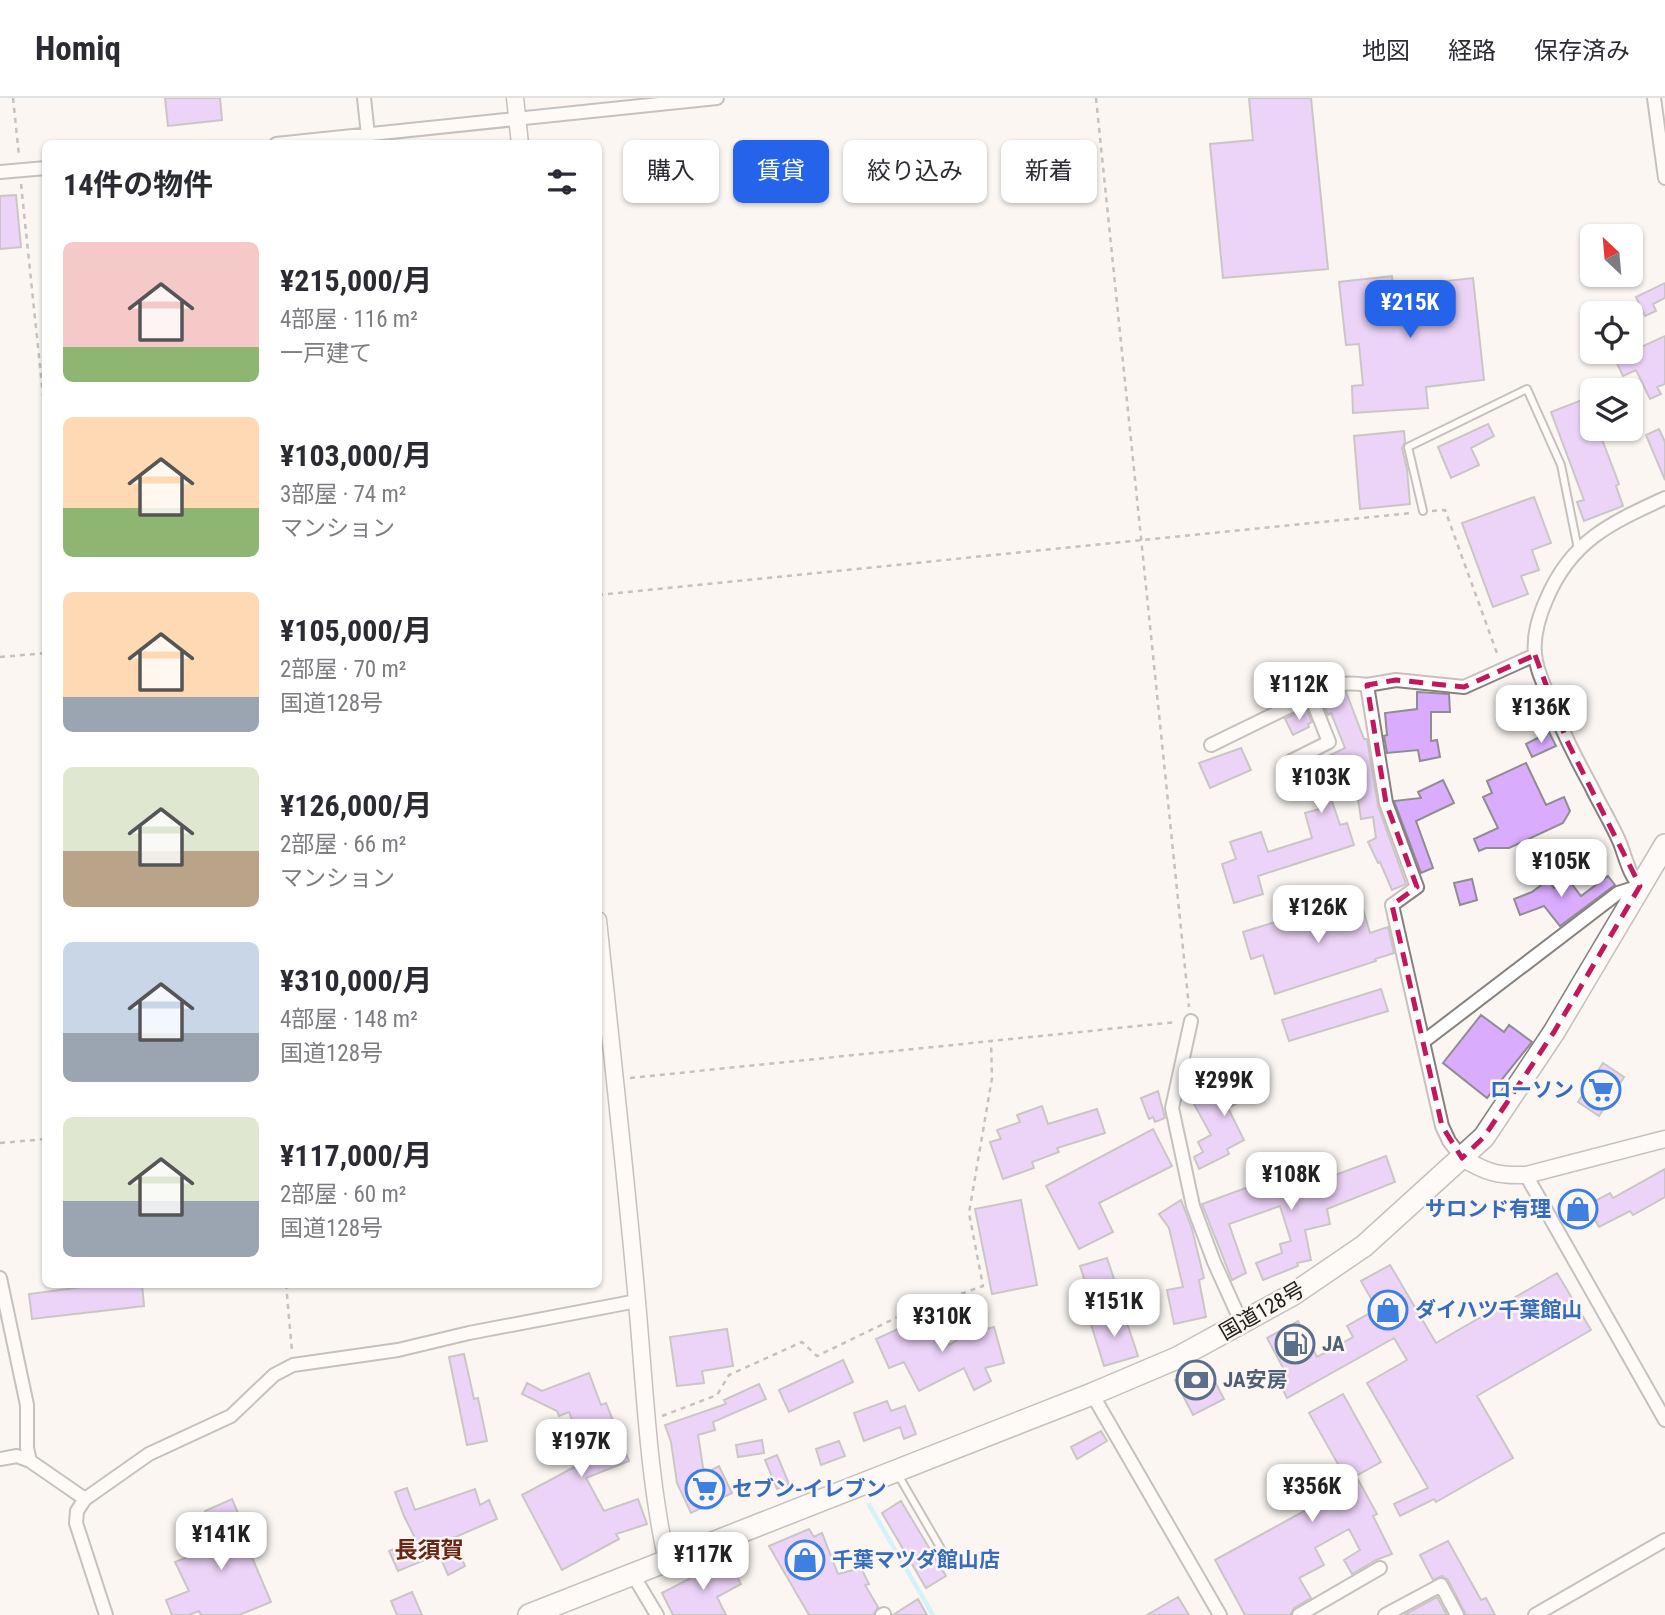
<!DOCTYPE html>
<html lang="ja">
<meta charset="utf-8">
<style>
:root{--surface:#fff;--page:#f2f2f3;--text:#2b2b33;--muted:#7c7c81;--line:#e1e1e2;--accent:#2563eb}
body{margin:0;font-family:"Roboto Condensed","Noto Sans JP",sans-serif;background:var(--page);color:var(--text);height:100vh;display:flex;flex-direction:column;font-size:26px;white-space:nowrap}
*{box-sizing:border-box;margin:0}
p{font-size:23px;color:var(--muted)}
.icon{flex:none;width:38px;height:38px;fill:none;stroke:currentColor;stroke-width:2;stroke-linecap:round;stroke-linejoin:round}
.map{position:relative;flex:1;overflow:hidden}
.details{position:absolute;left:42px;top:42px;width:560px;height:1148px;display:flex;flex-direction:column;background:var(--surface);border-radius:10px;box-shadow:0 2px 5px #0004}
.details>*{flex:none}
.guide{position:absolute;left:623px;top:42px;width:665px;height:63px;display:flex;gap:14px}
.needle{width:46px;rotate:334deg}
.buttons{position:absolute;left:1580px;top:126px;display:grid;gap:14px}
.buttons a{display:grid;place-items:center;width:63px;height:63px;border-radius:10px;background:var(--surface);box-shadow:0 2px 5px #0004;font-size:35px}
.price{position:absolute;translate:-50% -60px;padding:0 16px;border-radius:14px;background:#fff;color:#222;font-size:23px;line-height:46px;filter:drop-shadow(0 2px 4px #0008)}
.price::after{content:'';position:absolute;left:50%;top:42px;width:21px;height:16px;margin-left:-10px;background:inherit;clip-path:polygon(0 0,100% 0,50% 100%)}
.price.selected{background:var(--accent);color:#fff}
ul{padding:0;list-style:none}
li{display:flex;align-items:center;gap:21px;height:175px;padding:0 21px}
li span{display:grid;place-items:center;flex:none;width:196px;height:140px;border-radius:10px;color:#555}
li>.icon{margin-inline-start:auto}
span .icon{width:84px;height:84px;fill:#fffc;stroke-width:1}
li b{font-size:30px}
h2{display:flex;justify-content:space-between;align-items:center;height:84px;padding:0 21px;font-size:30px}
.chip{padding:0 24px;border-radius:10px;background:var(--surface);box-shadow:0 2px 5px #0004;font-size:24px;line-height:63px}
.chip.selected{background:var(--accent);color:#fff}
header{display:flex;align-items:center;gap:42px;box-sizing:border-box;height:98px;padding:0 35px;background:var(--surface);border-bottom:2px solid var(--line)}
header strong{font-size:33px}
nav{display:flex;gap:38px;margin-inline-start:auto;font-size:24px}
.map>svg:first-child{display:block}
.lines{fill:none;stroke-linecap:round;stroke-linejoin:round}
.stream{stroke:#a5edfc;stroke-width:4.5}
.building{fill:#daacfe;stroke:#8f8d91;stroke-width:2}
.service-casing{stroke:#86817e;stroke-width:10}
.minor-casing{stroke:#86817e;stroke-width:16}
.tertiary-casing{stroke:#86817e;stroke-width:19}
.trunk-casing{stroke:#86817e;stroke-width:24}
.path{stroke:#85817e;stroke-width:2.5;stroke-dasharray:5 5;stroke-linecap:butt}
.service{stroke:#fff;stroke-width:6}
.minor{stroke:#fff;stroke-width:12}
.tertiary{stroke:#fff;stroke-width:16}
.trunk{stroke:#fff;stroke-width:21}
.marked{fill:none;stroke:#c2185b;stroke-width:5;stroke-dasharray:14 9;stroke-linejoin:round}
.labels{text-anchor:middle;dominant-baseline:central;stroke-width:5;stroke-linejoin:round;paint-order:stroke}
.shop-label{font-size:21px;font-weight:bold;fill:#366cbe;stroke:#fbf6f2;text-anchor:start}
.street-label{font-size:21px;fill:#22201e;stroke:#fbf6f2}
.service-label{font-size:21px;font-weight:bold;fill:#4e5e75;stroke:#fbf6f2;text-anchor:start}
.neighbourhood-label{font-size:23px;font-weight:bold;fill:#682614;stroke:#fbf6f2}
</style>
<header>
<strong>Homiq</strong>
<nav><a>地図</a><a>経路</a><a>保存済み</a></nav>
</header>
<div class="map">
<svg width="1665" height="1517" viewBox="0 0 1665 1517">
<rect width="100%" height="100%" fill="#fbf6f2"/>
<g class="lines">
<!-- stream -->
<path class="stream" d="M869,1407L933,1517"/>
</g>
<!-- building -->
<path class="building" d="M165,0H220L222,22L168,28Z
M1249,0H1311L1328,171L1223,180L1210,46L1253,42Z
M16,97L21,149L0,151V98Z
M1392,178L1393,189L1473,180L1484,282L1426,289L1428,310L1353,315L1352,288L1363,287L1359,246L1346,247L1339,184Z
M1665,185V200L1653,206L1656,213L1645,218L1636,199Z
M1665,238V286L1657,289L1661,296L1650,301L1636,272L1623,278L1615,261Z
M1587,300L1592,316V331H1598L1619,386L1616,388L1623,408L1584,423L1577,404L1584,402L1551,314Z
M1488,326L1494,338L1471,350L1479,367L1451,380L1438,349Z
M1659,331L1665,344V382L1646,337Z
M1404,333L1405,344L1402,350L1407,371L1410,406L1360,411L1354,338Z
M1534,399L1551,445L1532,452L1539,472L1521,478L1528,496L1493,509L1462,425Z
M1346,594L1364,641H1367L1378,708L1406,786L1392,792L1380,764L1378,765L1368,744L1376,740L1373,719L1361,721L1356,688H1353L1352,680L1328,691L1340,727L1347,725L1354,747L1258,778L1263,796L1234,805L1222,766L1236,761L1230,744L1261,734L1268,754L1312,740L1305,715L1323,710L1304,670L1345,650L1331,615L1328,617L1322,603Z
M1417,594L1449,596L1450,614H1431V643L1437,642L1440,659L1420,663L1418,652L1387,655L1384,638L1387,637L1385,615L1417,611Z
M1306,610L1312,624L1308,626L1309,629L1293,637L1285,621Z
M1549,634L1556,648L1532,659L1526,646Z
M1241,650L1251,672L1210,690L1199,665Z
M1526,665L1546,707L1564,699L1570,713L1563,725L1509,750H1486L1479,753L1474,741L1498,730L1483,699L1492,695L1487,683Z
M1443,682L1454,705L1416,723L1433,770L1421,775L1394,703L1421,700L1418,694Z
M1608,778L1615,787L1560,828L1544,808L1520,817L1514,801L1532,794L1548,782L1554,790L1567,780L1581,798Z
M1472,781L1477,802L1460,807L1454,785Z
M1359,798L1370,835L1388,829L1394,855L1375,861L1376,863L1275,896L1263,857L1251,861L1243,834Z
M1381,891L1388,913L1289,943L1282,922Z
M1481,917L1504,934L1509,927L1532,944L1487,1000L1443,965Z
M1603,965L1624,979L1599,1018L1578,1004Z
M1257,972L1265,990L1228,1010L1244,1042L1227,1051L1229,1056L1199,1071L1194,1059L1203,1054L1198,1044L1211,1037L1194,1006Z
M1158,993L1165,1020L1155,1024L1153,1019L1149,1021L1141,1000Z
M1042,1008L1048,1026L1097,1011L1105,1035L1057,1050L1059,1054L1032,1064L1034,1070L1003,1081L990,1044L1001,1041L997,1032L1020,1024L1017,1017Z
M1153,1031L1172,1068L1099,1105L1113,1134L1079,1151L1046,1088Z
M1386,1058L1395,1084L1327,1111L1330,1126L1305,1132L1311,1162L1297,1165L1298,1168L1263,1182L1256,1165L1282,1155L1280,1146L1291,1143L1280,1108L1229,1126L1246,1175L1232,1182L1202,1106L1273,1080L1280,1099L1307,1096L1299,1077L1325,1066L1330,1079Z
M1665,1071V1099L1633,1117L1630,1113L1599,1129L1594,1120L1577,1130L1562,1102L1578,1093L1586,1108L1610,1095L1613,1100Z
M1021,1102L1037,1187L992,1196L975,1111Z
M1181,1102L1192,1131L1204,1180L1199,1182L1206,1219L1174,1226L1167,1192L1183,1189L1169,1130L1159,1116Z
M1107,1160L1115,1184L1088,1192L1080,1168Z
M1390,1167L1436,1245L1557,1175L1591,1232L1477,1298L1513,1360L1436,1404L1434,1401L1400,1418L1394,1406L1428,1390L1367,1285L1407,1262L1394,1240L1287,1300L1281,1288L1287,1277L1267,1240L1298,1223L1317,1259L1353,1239L1347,1228L1377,1211L1361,1183Z
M105,1186H142L144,1208L32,1221L29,1196Z
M1123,1213L1138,1258L1104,1268L1090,1223Z
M935,1218L949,1247L967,1236L994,1229L1004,1265L985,1270L991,1283L974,1292L964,1270L919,1293L904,1264L889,1270L876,1241L898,1231L900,1235Z
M727,1231L733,1268L702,1273L704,1285L677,1288L670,1239Z
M464,1256L474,1301L478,1300L487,1343L467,1347L449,1259Z
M843,1262L853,1284L789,1314L779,1292Z
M1206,1266L1224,1301L1193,1317L1175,1282Z
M589,1275L601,1307L606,1305L629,1363L586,1380L604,1413L638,1401L647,1426L616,1436L619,1441L562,1472L522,1397L588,1362L569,1314L559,1318L557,1313L522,1296L527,1285L542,1293Z
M759,1286L766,1301L713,1324L715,1332L698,1337L704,1376L719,1368L732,1395L691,1415L677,1385L671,1344L665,1327L726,1306L724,1302Z
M1343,1296L1381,1364L1356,1378L1377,1416L1373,1418L1392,1456L1376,1462L1352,1476L1344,1462L1360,1452L1349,1431L1315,1450L1324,1467L1299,1480L1311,1500L1294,1510L1290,1517H1245L1215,1462L1308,1411L1296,1389L1338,1366L1309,1315Z
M887,1303L891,1313L905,1308L916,1336L904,1341L900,1329L864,1343L854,1315Z
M1101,1333L1107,1343L1077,1361L1071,1349Z
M762,1342L764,1355L738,1359L736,1347Z
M839,1343L845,1358L821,1367L816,1351Z
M777,1357L789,1386L777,1391L765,1362Z
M407,1390L415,1412L475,1391L480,1407L489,1402L497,1421L453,1440L465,1468L448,1477L439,1456L398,1473L389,1453L416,1442L404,1418L395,1394Z
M232,1401L247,1436H242L271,1504L239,1517H201L199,1513L189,1517H172L166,1502L189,1493L175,1464L218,1447L205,1413Z
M901,1403L946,1478L926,1490L882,1415Z
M809,1431L814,1439L822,1435L838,1476L861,1470L869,1486L865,1487L878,1509L873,1517H809L769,1448Z
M1448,1443L1481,1502L1486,1500L1495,1517H1466L1448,1482L1442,1478L1433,1482L1420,1457Z
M727,1461L741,1486L717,1499L726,1517H673L662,1495Z
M412,1494L422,1517H397L391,1503Z
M1178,1499L1189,1517H1147Z
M1437,1499L1447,1517H1404Z
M918,1501L927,1517H893Z"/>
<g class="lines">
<defs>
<path id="service" d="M1423,413L1408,349L1527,291L1561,367L1578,451
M897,1375L947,1461"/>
<path id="minor" d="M364,0L369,46
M1654,0L1665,80
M276,46L717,0
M0,74L46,70
M1211,647L1301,603C1322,587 1341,583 1367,587
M1291,663L1329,644L1310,596
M1191,923L1172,1010L1193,1108L1214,1164L1242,1226
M1423,944L1618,795L1640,788C1629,776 1626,761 1620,745C1612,726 1600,707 1591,688C1574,657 1558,625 1546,592C1541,580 1536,569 1535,556C1533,536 1539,518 1547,500C1572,442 1611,425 1665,400
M1462,1060L1449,1043L1442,1028L1392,807L1417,789L1386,705L1367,587L1396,582L1464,589L1535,557
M1526,1077L1665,1322
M0,1180L27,1307V1350L30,1363L85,1401
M1092,1296L1220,1517
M0,1361L17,1358L30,1363
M633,1477L657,1517
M106,1517L76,1425L77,1413L85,1401L149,1356L231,1318L274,1277L293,1267L398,1252L469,1235L637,1203
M882,1517L884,1516
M1299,1517L1380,1470
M1385,1517L1441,1487L1457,1517
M1535,1517L1665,1442"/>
<path id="tertiary" d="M515,0L520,46
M598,822C611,949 626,1077 637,1204C645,1291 648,1378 667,1464
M1462,1060C1486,1074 1497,1078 1526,1077L1665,1041"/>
<path id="trunk" d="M529,1517L1092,1296L1177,1260L1292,1197L1364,1148L1484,1039L1554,934L1665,747"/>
</defs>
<!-- service casing -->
<use href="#service" class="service-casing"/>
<!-- minor casing -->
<use href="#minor" class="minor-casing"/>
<!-- tertiary casing -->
<use href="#tertiary" class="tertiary-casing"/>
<!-- trunk casing -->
<use href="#trunk" class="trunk-casing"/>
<!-- path -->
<path class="path" d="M13,0L19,58
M1096,0L1189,909
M21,86L46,326
M1432,413L1445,412L1498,558
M598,497L1411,415
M0,559L46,555
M630,980L1177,924
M0,1045L46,1041
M286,1186L292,1253
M662,1318L717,1297L729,1277L802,1244L817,1258L904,1216L983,1188L969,1115L992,980L991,943"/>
<!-- service -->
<use href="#service" class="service"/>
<!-- minor -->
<use href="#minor" class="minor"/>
<!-- tertiary -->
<use href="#tertiary" class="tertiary"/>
<!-- trunk -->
<use href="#trunk" class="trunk"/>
</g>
<!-- marked area -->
<path d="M0 0H1665V1517H0ZM1535,557L1567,643L1640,788L1554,934L1484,1039L1462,1060L1442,1028L1392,807L1417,789L1386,705L1367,587L1396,582L1464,589Z" fill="#fbf6f2" fill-opacity=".55" fill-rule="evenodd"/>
<path class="marked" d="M1535,557L1567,643L1640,788L1554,934L1484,1039L1462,1060L1442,1028L1392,807L1417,789L1386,705L1367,587L1396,582L1464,589Z"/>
<!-- icons -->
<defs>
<symbol id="supermarket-ring" viewBox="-11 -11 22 22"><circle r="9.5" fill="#fbf6f2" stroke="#3f7fe0" stroke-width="1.5"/><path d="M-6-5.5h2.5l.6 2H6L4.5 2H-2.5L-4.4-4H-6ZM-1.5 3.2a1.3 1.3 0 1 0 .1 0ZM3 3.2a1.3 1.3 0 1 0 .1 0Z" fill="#3f7fe0"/></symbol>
<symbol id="shop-ring" viewBox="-11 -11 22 22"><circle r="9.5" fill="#fbf6f2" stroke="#3f7fe0" stroke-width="1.5"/><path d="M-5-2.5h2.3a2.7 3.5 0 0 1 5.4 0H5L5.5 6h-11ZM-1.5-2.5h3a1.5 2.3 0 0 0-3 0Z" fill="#3f7fe0"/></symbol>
<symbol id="fuel-ring" viewBox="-11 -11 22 22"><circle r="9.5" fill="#fbf6f2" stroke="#5c6f8a" stroke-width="1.5"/><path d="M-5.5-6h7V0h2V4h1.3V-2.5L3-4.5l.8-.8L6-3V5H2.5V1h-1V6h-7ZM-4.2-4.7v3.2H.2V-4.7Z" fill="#5c6f8a"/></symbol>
<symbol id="bank-ring" viewBox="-11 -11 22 22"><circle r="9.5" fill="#fbf6f2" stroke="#5c6f8a" stroke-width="1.5"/><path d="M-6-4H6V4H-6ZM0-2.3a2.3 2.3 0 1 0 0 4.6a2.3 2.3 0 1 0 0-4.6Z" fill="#5c6f8a"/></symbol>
</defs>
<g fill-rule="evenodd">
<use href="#supermarket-ring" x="1579" y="970" width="44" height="44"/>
<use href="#shop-ring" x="1556" y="1089" width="44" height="44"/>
<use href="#shop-ring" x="1366" y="1190" width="44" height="44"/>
<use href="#fuel-ring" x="1273" y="1224" width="44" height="44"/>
<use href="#bank-ring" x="1174" y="1260" width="44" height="44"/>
<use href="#supermarket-ring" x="683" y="1369" width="44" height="44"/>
<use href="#shop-ring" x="783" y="1440" width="44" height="44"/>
</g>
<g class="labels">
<!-- shop labels -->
<g class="shop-label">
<text x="1574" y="992" text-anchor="end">ローソン</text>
<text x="1551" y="1111" text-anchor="end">サロンド有理</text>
<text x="1415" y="1212">ダイハツ千葉館山</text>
<text x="732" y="1391">セブン-イレブン</text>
<text x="832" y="1462">千葉マツダ館山店</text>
</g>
<!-- street labels -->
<g class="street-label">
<text transform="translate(1262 1213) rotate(-30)">国道128号</text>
</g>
<!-- service labels -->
<g class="service-label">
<text x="1322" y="1246">JA</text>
<text x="1223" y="1282">JA安房</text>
</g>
<!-- neighbourhood labels -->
<g class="neighbourhood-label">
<text x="429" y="1452">長須賀</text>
</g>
</g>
</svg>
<div class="buttons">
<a><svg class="needle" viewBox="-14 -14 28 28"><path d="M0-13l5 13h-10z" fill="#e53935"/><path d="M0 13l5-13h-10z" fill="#7c7c81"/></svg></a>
<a><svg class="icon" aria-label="locate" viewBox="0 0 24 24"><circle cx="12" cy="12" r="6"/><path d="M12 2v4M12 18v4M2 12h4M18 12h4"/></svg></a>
<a><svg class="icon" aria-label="layers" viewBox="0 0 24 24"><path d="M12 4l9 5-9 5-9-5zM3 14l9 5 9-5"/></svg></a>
</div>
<b class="price selected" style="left:1410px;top:242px">¥215K</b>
<b class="price" style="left:1299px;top:624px">¥112K</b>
<b class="price" style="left:1541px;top:647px">¥136K</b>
<b class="price" style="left:1321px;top:717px">¥103K</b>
<b class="price" style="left:1561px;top:801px">¥105K</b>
<b class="price" style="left:1318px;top:847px">¥126K</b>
<b class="price" style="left:1224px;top:1020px">¥299K</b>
<b class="price" style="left:1291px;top:1114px">¥108K</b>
<b class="price" style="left:1114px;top:1241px">¥151K</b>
<b class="price" style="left:942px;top:1256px">¥310K</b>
<b class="price" style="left:581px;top:1381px">¥197K</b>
<b class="price" style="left:1312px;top:1426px">¥356K</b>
<b class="price" style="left:221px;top:1474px">¥141K</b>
<b class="price" style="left:703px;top:1494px">¥117K</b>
<div class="guide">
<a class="chip">購入</a>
<a class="chip selected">賃貸</a>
<a class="chip">絞り込み</a>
<a class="chip">新着</a>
</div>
<section class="details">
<h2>14件の物件<svg class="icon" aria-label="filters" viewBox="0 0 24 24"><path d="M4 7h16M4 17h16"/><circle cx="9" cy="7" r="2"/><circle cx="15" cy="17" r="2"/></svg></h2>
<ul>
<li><span style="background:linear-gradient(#f6c9c9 75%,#8fb573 0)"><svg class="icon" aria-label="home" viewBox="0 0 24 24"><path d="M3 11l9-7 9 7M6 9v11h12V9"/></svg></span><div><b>¥215,000/月</b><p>4部屋 · 116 m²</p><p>一戸建て</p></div></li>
<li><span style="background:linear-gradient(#ffd9b3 65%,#8fb573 0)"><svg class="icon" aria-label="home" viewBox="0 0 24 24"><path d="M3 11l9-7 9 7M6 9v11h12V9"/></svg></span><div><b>¥103,000/月</b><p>3部屋 · 74 m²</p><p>マンション</p></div></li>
<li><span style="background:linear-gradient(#ffd9b3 75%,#9aa5b1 0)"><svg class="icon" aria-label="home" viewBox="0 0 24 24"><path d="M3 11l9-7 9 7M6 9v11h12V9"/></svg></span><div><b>¥105,000/月</b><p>2部屋 · 70 m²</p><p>国道128号</p></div></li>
<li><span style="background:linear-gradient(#dfe7d0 60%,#b9a48a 0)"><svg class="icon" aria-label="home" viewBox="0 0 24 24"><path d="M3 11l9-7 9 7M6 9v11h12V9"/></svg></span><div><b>¥126,000/月</b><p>2部屋 · 66 m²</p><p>マンション</p></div></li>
<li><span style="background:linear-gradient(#c9d6e8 65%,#9aa5b1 0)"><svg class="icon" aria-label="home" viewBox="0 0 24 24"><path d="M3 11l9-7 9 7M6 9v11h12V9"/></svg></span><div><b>¥310,000/月</b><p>4部屋 · 148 m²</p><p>国道128号</p></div></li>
<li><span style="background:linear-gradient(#dfe7d0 60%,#9aa5b1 0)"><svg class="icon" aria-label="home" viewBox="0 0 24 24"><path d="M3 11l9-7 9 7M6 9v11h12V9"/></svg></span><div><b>¥117,000/月</b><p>2部屋 · 60 m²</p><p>国道128号</p></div></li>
</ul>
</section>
</div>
